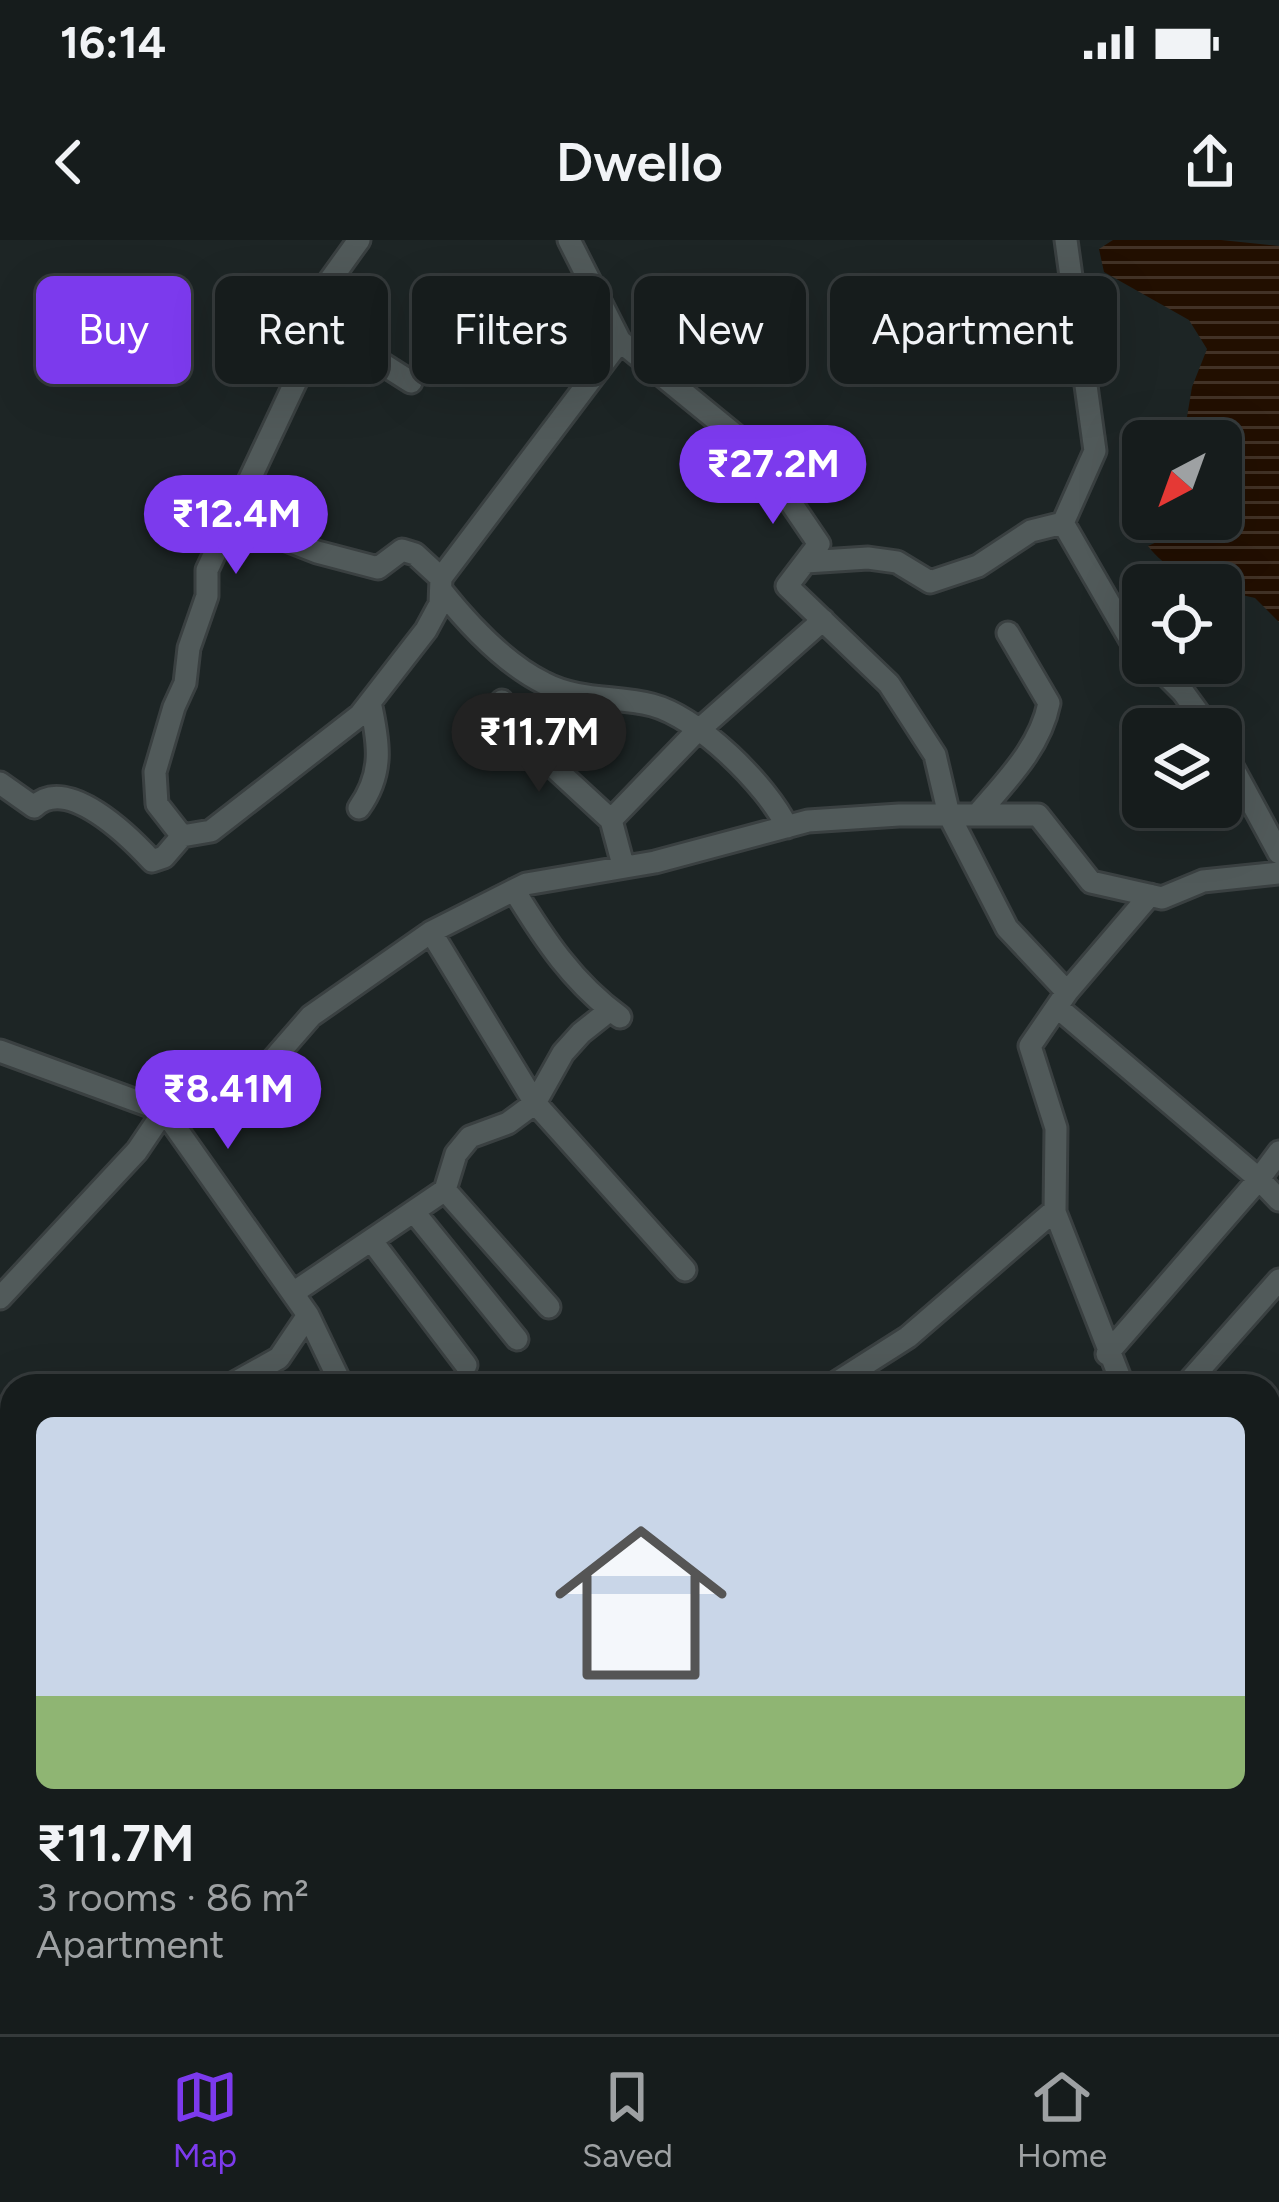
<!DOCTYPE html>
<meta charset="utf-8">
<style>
:root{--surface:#161c1c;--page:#232929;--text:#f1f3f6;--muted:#9ea1a3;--line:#353a3b;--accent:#7c3aed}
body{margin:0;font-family:Figtree,sans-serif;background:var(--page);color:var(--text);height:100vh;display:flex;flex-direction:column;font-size:45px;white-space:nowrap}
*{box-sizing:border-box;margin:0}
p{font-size:39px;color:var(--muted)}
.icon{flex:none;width:66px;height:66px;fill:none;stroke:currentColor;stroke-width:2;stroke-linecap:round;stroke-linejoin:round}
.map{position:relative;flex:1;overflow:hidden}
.side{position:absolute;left:0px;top:1134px;width:1281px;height:660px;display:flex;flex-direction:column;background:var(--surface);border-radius:36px 36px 0 0;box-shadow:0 12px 48px #0002,0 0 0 3px var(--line)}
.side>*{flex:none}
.guide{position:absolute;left:36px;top:36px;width:1209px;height:108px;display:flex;gap:24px}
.needle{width:78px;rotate:221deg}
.controls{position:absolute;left:1122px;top:180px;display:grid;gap:24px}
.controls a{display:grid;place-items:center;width:120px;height:120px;border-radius:18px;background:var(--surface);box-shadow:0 12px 48px #0002,0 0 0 3px var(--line);font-size:60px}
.price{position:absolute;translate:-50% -102px;padding:0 27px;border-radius:42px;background:var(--accent);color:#fff;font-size:39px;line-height:78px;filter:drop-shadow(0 3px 6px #0008)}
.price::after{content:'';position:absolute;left:50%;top:72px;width:36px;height:27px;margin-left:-18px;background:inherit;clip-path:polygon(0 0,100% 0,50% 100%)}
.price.selected{background:#222;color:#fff}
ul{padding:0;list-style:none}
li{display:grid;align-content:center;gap:24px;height:636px;padding:0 36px}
li span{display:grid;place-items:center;height:372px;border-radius:18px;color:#555}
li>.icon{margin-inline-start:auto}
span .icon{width:216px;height:216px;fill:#fffc;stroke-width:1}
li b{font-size:51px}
.tag{padding:0 42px;border-radius:18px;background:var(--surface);box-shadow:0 12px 48px #0002,0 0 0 3px var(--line);font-size:42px;line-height:108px}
.tag.selected{background:var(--accent);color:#fff}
.status{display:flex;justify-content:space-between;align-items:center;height:84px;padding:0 60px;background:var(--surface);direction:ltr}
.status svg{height:33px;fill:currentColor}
header{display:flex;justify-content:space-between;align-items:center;height:156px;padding:0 36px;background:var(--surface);font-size:54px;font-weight:600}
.dock{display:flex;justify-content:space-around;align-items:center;height:168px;border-top:3px solid var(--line);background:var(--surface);font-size:33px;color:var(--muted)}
.dock a{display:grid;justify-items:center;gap:6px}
.dock .selected{color:var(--accent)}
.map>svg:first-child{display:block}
.water{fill:url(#water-rules)}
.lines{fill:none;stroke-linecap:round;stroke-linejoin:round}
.minor-casing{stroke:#3a4041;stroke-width:27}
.major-casing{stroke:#3a4041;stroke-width:30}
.minor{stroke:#515a5a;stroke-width:21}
.major{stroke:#3c9b9d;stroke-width:24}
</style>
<div class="status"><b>16:14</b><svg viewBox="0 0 49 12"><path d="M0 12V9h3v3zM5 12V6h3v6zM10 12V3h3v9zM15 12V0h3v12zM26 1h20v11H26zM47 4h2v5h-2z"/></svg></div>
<header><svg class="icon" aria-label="back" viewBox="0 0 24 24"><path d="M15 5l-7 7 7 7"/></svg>Dwello<svg class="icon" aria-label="share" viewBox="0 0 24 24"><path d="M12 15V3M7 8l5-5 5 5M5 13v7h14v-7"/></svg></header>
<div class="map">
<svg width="1279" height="1794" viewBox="0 0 1279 1794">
<defs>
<pattern id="water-rules" width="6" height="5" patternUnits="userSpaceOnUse" patternTransform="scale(3)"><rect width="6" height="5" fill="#220f00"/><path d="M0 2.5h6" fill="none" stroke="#423226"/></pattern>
</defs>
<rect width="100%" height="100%" fill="#1d2525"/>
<!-- water -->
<path class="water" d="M1113,0H1221L1279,6V382L1255,358L1221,350V345C1194,345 1164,327 1148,306L1177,293L1180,279H1221V201H1183L1192,147L1207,109L1189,80L1104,32L1099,9Z"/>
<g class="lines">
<defs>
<path id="minor" d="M569,0L620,101L757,213L819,304L787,346L889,444L935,515L949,575L1007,688L1067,752L1030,806L1056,888L1055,972L1123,1146
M1066,0L1095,211L1063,283L1130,399L1143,412
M319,92L337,95L411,142
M233,279L317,312L378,328L402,310L415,314L441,338
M806,322L868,318L897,322L930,342L978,326L1031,291L1063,283
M441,350C468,384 504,423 544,443C578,461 616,456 652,465C698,477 767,545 787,587
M1154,423L1183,452L1210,489
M502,461L519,495L611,580L623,625
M1221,506L1279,613
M0,543L34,567C67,534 130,597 152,621L164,617L182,596L211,591L360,475L426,390L440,364L441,338L620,101
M359,568C384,533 379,503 370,462
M977,575C1006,541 1040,508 1049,463L1008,393
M611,580L692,496L823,380
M182,596L157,564L155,532L174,467L185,443L189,408L207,356V330L319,92L312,72L318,57L359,0
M514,650C544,699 573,743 620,777
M431,692L535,863L685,1030
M1067,752L1150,655
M1057,767L1259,939L1107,1114
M0,811L164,871L308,1075L342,1146
M1279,912L1259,939L1279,960
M445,950L456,914L470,897L508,883L535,863L563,813L581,793L610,770
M414,972L517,1099
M371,1000L466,1125
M293,1053L445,950L549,1067
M0,1058L137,911L164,871L251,845L311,776L431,692L526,644L655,622L808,581L899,575H1038L1091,642L1162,658L1203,641L1279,633
M229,1146L279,1118L308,1075
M831,1146L908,1097L1055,970
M1185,1146L1279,1040
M1269,1200L1279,1189
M0,1235L12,1227
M1269,1465L1279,1456"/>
<path id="major" d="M0,1725L12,1728
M1269,1741H1279
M0,1754L12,1757
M1269,1777L1279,1778
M80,1782L96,1789L119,1782
M139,1782L147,1794
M180,1782L194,1793L216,1794
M408,1782L632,1794"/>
</defs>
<!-- minor casing -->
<use href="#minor" class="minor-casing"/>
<!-- major casing -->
<use href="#major" class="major-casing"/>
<!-- minor -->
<use href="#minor" class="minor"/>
<!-- major -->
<use href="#major" class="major"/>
</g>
</svg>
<div class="controls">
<a><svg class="needle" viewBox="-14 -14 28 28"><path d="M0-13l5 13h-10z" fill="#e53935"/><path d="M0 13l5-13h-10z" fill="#9ea1a3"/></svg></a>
<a><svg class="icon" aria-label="locate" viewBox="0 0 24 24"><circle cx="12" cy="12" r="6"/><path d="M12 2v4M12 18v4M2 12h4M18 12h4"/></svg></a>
<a><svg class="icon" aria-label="layers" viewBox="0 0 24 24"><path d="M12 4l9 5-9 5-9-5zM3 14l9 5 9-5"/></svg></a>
</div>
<b class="price" style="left:773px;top:287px">₹27.2M</b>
<b class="price" style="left:236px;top:337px">₹12.4M</b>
<b class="price selected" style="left:539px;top:555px">₹11.7M</b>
<b class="price" style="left:228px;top:912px">₹8.41M</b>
<div class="guide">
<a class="tag selected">Buy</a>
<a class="tag">Rent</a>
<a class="tag">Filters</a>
<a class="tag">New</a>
<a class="tag">Apartment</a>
</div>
<section class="side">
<ul>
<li><span style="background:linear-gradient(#c9d6e8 75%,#8fb573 0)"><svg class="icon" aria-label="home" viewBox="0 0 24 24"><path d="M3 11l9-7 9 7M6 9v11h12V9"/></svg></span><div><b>₹11.7M</b><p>3 rooms · 86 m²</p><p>Apartment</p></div></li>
</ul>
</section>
</div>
<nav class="dock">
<a class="selected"><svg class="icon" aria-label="map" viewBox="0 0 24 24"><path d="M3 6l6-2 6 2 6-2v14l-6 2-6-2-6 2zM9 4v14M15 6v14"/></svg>Map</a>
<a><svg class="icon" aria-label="saved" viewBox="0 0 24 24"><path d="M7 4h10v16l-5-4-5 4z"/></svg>Saved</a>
<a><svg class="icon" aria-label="home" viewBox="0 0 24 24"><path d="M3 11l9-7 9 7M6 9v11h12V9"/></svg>Home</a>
</nav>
